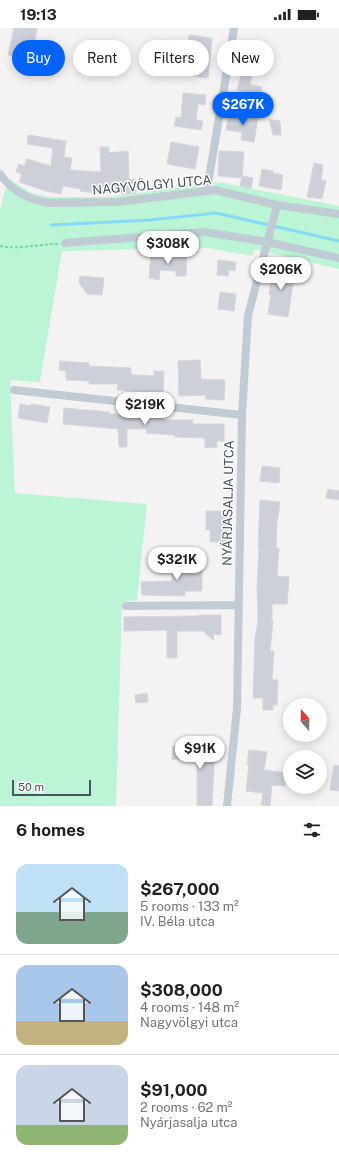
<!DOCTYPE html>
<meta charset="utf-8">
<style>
:root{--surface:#fff;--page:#f6f6f6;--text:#202124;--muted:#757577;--line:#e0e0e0;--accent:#0364fd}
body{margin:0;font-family:"Public Sans",sans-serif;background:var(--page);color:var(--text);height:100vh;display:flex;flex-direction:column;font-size:15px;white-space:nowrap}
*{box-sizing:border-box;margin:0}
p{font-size:13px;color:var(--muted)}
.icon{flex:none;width:22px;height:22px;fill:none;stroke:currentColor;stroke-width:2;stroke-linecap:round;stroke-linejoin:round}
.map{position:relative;height:778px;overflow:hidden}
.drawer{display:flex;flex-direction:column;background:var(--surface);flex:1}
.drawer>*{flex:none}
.guide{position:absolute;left:12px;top:12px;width:315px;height:36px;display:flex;gap:8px}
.needle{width:26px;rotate:340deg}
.tools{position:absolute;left:283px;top:670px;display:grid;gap:8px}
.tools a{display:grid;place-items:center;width:44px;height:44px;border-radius:50%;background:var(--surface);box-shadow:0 2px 10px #0003;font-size:20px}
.scale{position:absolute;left:12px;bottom:10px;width:79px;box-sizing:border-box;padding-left:4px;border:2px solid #475462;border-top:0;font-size:11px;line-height:14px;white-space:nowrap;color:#475462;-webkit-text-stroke:3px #fff;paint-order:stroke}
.price{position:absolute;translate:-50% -34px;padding:0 9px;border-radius:14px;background:#fff;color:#222;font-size:13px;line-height:26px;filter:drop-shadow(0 1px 2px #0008)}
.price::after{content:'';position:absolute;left:50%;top:24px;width:12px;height:9px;margin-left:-6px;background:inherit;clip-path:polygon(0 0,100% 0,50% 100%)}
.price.current{background:var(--accent);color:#fff}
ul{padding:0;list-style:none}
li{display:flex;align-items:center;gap:12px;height:100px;padding:0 16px}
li+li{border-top:1px solid var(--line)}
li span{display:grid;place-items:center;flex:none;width:112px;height:80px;border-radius:12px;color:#555}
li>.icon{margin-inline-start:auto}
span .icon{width:48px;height:48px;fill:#fffc;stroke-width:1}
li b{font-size:17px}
h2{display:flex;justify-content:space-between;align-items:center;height:48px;padding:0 16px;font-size:17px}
.tag{padding:0 14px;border-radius:18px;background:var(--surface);box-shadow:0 2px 10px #0003;font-size:14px;line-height:36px}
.tag.current{background:var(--accent);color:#fff}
.status{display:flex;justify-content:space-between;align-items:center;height:28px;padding:0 20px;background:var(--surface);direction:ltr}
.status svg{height:11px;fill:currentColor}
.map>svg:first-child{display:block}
.green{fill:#bcf5d5}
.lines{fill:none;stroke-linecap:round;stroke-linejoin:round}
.stream{stroke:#84daf7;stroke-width:3}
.building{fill:#cdd0d8;stroke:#d5d7de}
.path{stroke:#70d8aa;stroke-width:2;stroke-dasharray:3 2;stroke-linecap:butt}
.street{stroke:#c1cbd5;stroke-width:8}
.labels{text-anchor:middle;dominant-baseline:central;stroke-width:3;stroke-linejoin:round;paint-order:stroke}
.street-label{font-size:13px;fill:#475462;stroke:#fff}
</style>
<div class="status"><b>19:13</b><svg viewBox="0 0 49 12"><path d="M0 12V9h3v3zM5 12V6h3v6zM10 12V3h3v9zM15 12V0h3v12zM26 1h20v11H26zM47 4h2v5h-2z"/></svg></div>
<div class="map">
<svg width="339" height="778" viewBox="0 0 339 778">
<rect width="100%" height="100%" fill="#f4f2f2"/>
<!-- green -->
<path class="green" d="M8,150L31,165L50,169H109L219,154L339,178V241L254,221L252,228L208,220L62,223L40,354L10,352L15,465L147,476L137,572L122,574L116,778H0V182Z"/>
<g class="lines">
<!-- stream -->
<path class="stream" d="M51,197L150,192L216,185L339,213"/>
</g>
<!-- building -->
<path class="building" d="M14,0H37L33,25L22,23L21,30L8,27Z
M189,7L212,10L208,50L191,48L195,19L188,18Z
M242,23L257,27L250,56L262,59L260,68L237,62L243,40L238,39Z
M183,65L206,67L205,77L198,76L196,92L203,93L201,102L174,98L176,89L181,90Z
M229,84L258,89L254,114L241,112L242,104L226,102Z
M269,91L280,93L281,107H273Z
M28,107L66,113L64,129L72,130L70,142L101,144L100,119H109V125L128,123L129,152L135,151L136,165L121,166L120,163L95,165L80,163L81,161L63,158L61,166L46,163L19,154L22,146L16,144L19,136L24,138L27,131L51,138L53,120L27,116Z
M171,114L199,119L195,141L167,136Z
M219,123L244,124L242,150L218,148Z
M314,135L323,137L321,152L326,153L322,171L307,169Z
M262,141L273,143V145L283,147L281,162L259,158Z
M242,148L253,150L251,161L240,158Z
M177,225L187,226L186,248H176V243L160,242L159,252L149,250L151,226L177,229Z
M218,232L236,234L235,243L229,242L228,248L217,247Z
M274,236L291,240L290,248H294L288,289L268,286L271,267L269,266Z
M80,248L104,250L102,267L87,266L79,255Z
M220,264L236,266L234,283L218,281Z
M200,332L201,351L225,352L224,372L205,371L206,367L179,368L178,333Z
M60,333L89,335V338L131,340V346L136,347L154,348V343H164L163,365L117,362L118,356H89V353L66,352V343L59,342Z
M20,376L31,378V376L50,379L47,395L18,390Z
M64,380L109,384V386H137V389L164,390V392H193L192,396H224V413H217V419L205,420V410L175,409V407L146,405L147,401H127V419H119L118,401L63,396Z
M262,438L280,440L279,455L260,453Z
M328,461L339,463V472L326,470Z
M260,472L280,474L278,491H277L276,520H279L277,548L289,549L287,576H272V593H273L270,623H274L272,652H278L277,677H273V682H263V670H253L255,611L258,592L257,560L259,519H258Z
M206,483H228L227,514H210V502H206Z
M172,534H194V538L202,539V563H185V568L142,567L141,554L172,553Z
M199,587H221V607L213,606L214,613L203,603H177V630H167V602L124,603V589L199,588Z
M147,665L148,674L136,675L135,667Z
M173,718L215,720L212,778H197V733L172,731Z
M249,722L267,724L264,742L287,745L285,758L272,757L270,778H261L263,765L246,763L249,737H247Z
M334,737L339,738V763L330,762Z"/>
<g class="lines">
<!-- path -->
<path class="path" d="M0,218C19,222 38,216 58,216"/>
<!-- street -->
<path class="street" d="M0,146C12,163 29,172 49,175L118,174L215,162L277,177L339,186
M207,162L234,0
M65,215L205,204L267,214L339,230
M14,362L242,387
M126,578L238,577
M227,778L237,680L242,387L248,288L277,177"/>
</g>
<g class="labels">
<!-- street labels -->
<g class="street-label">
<text transform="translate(152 157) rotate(-5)">NAGYVÖLGYI UTCA</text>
<text transform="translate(228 475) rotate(-89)">NYÁRJASALJA UTCA</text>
</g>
</g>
</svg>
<div class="tools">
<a><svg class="needle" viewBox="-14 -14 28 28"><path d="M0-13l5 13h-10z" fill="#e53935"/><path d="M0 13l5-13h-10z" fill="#757577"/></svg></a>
<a><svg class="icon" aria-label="layers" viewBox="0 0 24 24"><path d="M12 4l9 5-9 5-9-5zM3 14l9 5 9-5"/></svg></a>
</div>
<div class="scale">50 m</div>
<b class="price current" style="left:243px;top:98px">$267K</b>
<b class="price" style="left:168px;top:237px">$308K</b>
<b class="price" style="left:281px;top:263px">$206K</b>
<b class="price" style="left:145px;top:398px">$219K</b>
<b class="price" style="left:177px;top:553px">$321K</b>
<b class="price" style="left:200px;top:742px">$91K</b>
<div class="guide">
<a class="tag current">Buy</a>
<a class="tag">Rent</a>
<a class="tag">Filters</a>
<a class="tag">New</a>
</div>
</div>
<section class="drawer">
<h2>6 homes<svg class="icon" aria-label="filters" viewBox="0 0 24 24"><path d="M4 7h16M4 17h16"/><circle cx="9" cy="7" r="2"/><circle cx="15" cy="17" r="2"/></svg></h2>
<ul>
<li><span style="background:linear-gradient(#bfe0f5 60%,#7fa58c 0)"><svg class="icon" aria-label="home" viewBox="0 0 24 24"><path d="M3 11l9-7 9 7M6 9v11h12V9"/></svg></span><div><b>$267,000</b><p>5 rooms · 133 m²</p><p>IV. Béla utca</p></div></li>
<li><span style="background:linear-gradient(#a9c7e8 70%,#c2b280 0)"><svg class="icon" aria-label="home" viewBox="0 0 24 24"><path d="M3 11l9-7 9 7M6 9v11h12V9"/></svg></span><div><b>$308,000</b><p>4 rooms · 148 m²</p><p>Nagyvölgyi utca</p></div></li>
<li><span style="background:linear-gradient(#c9d6e8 75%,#8fb573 0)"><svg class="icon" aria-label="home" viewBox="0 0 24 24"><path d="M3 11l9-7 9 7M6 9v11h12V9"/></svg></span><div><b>$91,000</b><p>2 rooms · 62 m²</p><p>Nyárjasalja utca</p></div></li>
</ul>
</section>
